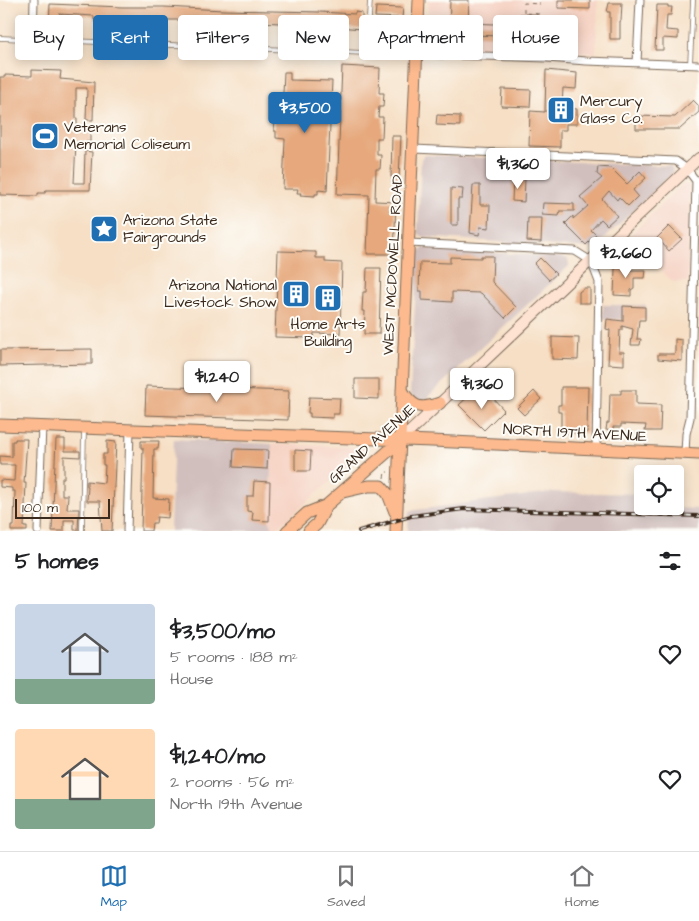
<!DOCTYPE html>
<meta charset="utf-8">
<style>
:root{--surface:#fff;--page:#f6f6f6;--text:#202124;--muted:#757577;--line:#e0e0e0;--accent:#1f6fb2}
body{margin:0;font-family:"Architects Daughter",sans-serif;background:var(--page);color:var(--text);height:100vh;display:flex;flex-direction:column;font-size:19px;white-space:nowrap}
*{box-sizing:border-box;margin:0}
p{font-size:16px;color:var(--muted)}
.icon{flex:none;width:28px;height:28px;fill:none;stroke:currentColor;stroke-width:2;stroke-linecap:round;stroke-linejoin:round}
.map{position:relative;height:531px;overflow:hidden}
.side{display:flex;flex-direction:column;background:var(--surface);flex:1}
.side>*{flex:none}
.top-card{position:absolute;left:15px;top:15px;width:670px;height:45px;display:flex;gap:10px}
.fabs{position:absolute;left:634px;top:465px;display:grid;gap:10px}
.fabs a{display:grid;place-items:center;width:50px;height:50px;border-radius:5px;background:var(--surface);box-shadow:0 2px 12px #0003;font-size:25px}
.scale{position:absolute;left:15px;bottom:12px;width:95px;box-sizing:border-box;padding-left:5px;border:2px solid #3b2a1e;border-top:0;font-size:14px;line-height:18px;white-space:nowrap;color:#3b2a1e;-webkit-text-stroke:4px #fdfcf7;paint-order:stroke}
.price{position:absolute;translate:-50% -42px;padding:0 11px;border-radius:5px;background:#fff;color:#222;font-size:16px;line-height:32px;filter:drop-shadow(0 1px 2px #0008)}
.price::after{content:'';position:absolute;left:50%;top:30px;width:15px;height:11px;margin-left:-8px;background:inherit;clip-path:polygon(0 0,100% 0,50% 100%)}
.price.selected{background:var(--accent);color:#fff}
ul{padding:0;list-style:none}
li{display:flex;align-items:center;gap:15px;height:125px;padding:0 15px}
li span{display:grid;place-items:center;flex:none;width:140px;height:100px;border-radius:5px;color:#555}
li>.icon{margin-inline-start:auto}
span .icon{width:60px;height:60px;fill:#fffc;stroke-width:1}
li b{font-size:21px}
h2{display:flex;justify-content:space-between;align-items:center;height:60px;padding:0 15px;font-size:21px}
.chip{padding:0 18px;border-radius:5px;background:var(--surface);box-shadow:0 2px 12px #0003;font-size:18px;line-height:45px}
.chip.selected{background:var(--accent);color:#fff}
.tabs{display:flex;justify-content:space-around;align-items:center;height:70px;border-top:1px solid var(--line);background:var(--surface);font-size:14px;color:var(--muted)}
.tabs a{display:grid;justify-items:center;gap:2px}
.tabs .selected{color:var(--accent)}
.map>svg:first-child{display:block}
.built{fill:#f6d2c3}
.industrial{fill:#d1bfbd}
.building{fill:#e6a87b}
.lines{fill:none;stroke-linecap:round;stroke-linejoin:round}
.lane-casing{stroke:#7c6958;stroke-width:5.5}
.street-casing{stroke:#7c6958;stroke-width:9}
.secondary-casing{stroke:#7c6958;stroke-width:12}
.primary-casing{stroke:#7c6958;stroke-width:13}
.path{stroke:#7c6958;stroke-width:1;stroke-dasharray:4 4;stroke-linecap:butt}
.lane{stroke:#fff;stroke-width:4}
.street{stroke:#fff;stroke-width:7}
.secondary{stroke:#fee3d2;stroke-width:10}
.primary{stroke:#fcba8e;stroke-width:11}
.rail-casing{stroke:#3b2a1e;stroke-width:4}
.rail{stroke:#fdfcf7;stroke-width:2;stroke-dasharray:5.5;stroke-linecap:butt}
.labels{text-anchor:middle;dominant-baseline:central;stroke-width:4;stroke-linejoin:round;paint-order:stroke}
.poi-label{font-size:15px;fill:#3b2a1e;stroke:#fdfcf7;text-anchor:start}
.street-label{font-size:15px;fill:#3b2a1e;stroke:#fdfcf7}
</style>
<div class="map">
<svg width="699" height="531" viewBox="0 0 699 531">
<rect width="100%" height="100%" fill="#fdfcf7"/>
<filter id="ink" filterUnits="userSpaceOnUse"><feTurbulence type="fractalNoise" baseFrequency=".02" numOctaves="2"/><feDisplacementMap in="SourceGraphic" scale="10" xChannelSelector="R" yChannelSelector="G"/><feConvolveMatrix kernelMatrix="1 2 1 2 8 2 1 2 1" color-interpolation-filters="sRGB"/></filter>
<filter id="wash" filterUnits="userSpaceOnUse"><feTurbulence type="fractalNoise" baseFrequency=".0096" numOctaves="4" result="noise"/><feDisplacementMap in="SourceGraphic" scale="20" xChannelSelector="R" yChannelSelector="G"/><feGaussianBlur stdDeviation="1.12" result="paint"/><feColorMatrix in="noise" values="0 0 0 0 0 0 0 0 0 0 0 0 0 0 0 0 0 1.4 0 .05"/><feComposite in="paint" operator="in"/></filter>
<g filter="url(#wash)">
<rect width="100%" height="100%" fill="#f6dfc5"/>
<!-- built -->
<path class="built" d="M429,0H598L596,53L430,47L427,43Z
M683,184L689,185L690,188L688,282H673L629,236Z
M272,444L364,448L366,450L274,531L269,521Z"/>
<!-- industrial -->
<path class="industrial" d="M424,155L668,166H671L673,171L670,176L595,247L592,248L422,237L419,235L418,231L421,159Z
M423,248L561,257L568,259L569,264V266L421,403L410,394L418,252Z
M603,305H646V320L603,319Z
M174,439L272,444L269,520L274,531H170Z
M551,492L642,494V506H671V508L699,509V531H408L409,511Z"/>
<g id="blocks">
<!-- building -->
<path class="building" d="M450,0H469L468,23L520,25V14H537L536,39L523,38V37L449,34Z
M558,0H590V9L558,8Z
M609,3H622L621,21H620V39H610V12H607Z
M50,4L122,7H164L223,10L320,12L355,14V12L362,13V29L338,27V23L323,21H302L301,29L296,28V25H280V23L233,21L230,22L229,37H221L222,26L206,25V39H191L192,29H186L187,22L180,21V20H129V23H122V21L94,20V16L59,14V23L54,22V33H43V25L49,26Z
M657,5H668V7H672L671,15H667L666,30L678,31V39L663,38V50H655Z
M376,7L403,8L402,18L375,17Z
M342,66L380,68L379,93H384L383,107H379L378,117H383L382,138H377V155H381L380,169H376L375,201L396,202L394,254H367L369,195L337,194Z
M32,70L61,71L60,79L94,82L93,120H86L87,88H76V119H77V129L90,130V142H76L74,183H84L85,151L92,152L90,190H46L45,193H38V196L0,195V77H5V75L32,76Z
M546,70L577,73L576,89L563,88L562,108L577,109V124H566V130H560V147L529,146L530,111L545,112Z
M284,72H290V80L332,81L327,191L318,190V194H315V196L300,195L301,193H297L298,189H283L285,139L276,138V131H274L275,114H282Z
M502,89L531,90L530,107L501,106Z
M693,100L699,106V112L680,129H636V116L675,117Z
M437,115L460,116V126L436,125Z
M392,136H401L399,178L391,177Z
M598,167L611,168L627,184L640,171L646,178L633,190L638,196L628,206L619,197L617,200L609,191L602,199L617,216L607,225L601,219L591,230L596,235L586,245L565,224L573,216V219L588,206L580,197L602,178L597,174Z
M513,178L525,179L524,202L512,201Z
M473,185H480V205H490L489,228L480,227L479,235L470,233Z
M451,188L463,189L462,199H458V225H451Z
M543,203L574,204V211H560L559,216L542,215Z
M528,218H542L541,242L527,241Z
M669,226L682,239L669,251L661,242L658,245L654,241Z
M278,251L316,252V258H325V262L342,263L340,334L314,333L313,338L275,337Z
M481,256H493L492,282L516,307L505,318L481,293L452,292V302L422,300V291H419L420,262L450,263V257L481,258Z
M540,258L556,274L549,280L534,264Z
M623,260L629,263V270H646L645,278H634V288L631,290V296L614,295L615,269Z
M367,268H381L379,334H364L365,311H362L363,292H366Z
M584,288H590V303H579V292Z
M623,306L645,307V320H639L637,339H641L640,345H631L633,329L622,326V330H620L619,352H624V365L608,364L610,330L606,329L607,319L623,321Z
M552,337L579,338L578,360L552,359Z
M675,339L682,340V361L658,359V354H675Z
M92,349V364L0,366V350Z
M355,379H379V399L355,398Z
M146,386L289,391L288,420L145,415Z
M561,387H588L587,433H561V412H558V405H561Z
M621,390H636V404L661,405L660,431H645L646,425L621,424V427H613V431L606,430L607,423H609L610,394H621Z
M534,391L541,399L524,415L517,408Z
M473,392L483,403L491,396L504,410L484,430L459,405Z
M309,397L340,398L339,414H333V418L310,417V413H308Z
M15,439H27L24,483H26L24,527H27V531H11V526H14L15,491H12V488L0,487V480L14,481L15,465H0V456L12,457V441H15Z
M56,439H65V451H80V457L64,456V478H62V495H68L67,509H79L78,530H74V520H64V531H52Z
M107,441L116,442L112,531H102L100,501H87L88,486H87V481L104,483L105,465H103V454H107Z
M141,441H159L158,449H154L153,498L169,499L168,518L157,517L156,523H152L151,531H141L143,448H141Z
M234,449L268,450L267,469L233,467Z
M295,450L311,451L310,471H297L295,469Z
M254,481L270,482L269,521L252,520L253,512L247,511V496H253Z"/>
</g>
</g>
<g filter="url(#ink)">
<use href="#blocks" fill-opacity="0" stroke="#7c6958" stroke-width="1"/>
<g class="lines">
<defs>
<path id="lane" d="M368,27L402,28L405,24H415
M0,38L367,53L370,0
M404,40H415
M32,50L33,39
M690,65L693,0
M82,531L84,430"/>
<path id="street" d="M33,39L34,0
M417,54L547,58L586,61L699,65
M637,63L640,0
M414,149L676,161L687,169L696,181L690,418L686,434L685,453
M409,243L575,251L591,261L599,282L596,450
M38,531L42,426
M127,531L130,430"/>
<path id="secondary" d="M401,440L699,158"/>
<path id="primary" d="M402,390C413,408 420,410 440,403
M0,425L432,441L699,454
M343,492L369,486H381L388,494L395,512
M287,531L307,513L327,505L401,440
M309,531L317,524L327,505
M396,531L419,0"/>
</defs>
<!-- lane casing -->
<use href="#lane" class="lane-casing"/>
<!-- street casing -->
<use href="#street" class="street-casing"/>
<!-- secondary casing -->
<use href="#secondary" class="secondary-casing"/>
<!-- primary casing -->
<use href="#primary" class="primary-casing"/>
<!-- path -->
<path class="path" d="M539,14L524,13V3L540,4
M384,478L385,472H388"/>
<!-- lane -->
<use href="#lane" class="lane"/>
<!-- street -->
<use href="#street" class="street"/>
<!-- secondary -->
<use href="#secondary" class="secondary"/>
<!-- primary -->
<use href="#primary" class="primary"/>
<defs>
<path id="rail" d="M359,531L411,516L464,509L699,516"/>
</defs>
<!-- rail casing -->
<use href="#rail" class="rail-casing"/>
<!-- rail -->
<use href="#rail" class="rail"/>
</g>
</g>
<!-- icons -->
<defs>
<symbol id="building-square" viewBox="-11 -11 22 22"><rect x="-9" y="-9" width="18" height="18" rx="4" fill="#1f6fb2" stroke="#fdfcf7"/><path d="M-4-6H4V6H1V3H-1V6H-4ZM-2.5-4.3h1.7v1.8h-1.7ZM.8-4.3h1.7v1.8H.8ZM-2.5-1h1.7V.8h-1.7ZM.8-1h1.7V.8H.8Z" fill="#fff"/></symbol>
<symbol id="stadium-square" viewBox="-11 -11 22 22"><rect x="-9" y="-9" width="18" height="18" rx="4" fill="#1f6fb2" stroke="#fdfcf7"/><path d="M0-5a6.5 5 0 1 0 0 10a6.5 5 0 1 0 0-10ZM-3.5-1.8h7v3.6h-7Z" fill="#fff"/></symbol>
<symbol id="sight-square" viewBox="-11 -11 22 22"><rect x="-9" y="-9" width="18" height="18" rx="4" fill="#1f6fb2" stroke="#fdfcf7"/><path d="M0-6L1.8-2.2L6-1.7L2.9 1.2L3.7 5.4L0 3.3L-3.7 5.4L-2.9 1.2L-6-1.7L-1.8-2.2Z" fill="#fff"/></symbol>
</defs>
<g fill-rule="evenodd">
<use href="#building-square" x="545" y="94" width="32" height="32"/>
<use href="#stadium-square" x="29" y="120" width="32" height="32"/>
<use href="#sight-square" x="88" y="213" width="32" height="32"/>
<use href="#building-square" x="280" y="278" width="32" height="32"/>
<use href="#building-square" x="312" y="282" width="32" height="32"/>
</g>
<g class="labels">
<!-- poi labels -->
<g class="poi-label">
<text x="580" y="101">Mercury<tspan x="580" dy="17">Glass Co.</tspan></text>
<text x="64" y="127">Veterans<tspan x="64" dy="17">Memorial Coliseum</tspan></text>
<text x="123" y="220">Arizona State<tspan x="123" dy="17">Fairgrounds</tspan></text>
<text x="277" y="285" text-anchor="end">Arizona National<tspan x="277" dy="17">Livestock Show</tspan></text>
<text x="328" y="324" text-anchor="middle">Home Arts<tspan x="328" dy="17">Building</tspan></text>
</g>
<!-- street labels -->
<g class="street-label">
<text transform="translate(393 265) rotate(-87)">WEST MCDOWELL ROAD</text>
<text transform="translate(575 433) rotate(3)">NORTH 19TH AVENUE</text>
<text transform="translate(372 444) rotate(-42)">GRAND AVENUE</text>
</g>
</g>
</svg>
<div class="fabs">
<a><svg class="icon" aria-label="locate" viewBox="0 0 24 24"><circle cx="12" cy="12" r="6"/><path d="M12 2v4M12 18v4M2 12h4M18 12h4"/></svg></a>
</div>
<div class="scale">100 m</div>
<b class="price selected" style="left:305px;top:134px">$3,500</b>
<b class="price" style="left:518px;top:190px">$1,360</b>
<b class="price" style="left:626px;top:279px">$2,660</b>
<b class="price" style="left:217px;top:403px">$1,240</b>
<b class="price" style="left:482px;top:410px">$1,360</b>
<div class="top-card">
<a class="chip">Buy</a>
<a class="chip selected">Rent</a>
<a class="chip">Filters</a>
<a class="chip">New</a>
<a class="chip">Apartment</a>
<a class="chip">House</a>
</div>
</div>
<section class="side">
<h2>5 homes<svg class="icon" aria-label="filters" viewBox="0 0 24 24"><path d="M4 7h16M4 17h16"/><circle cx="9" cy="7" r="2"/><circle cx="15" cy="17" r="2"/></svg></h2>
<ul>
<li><span style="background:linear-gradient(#c9d6e8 75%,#7fa58c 0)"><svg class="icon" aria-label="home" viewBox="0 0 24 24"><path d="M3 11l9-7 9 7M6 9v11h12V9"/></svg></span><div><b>$3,500/mo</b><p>5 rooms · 188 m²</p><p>House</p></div><svg class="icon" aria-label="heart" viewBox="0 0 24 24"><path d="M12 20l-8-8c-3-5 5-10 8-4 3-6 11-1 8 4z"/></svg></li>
<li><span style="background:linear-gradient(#ffd9b3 70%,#7fa58c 0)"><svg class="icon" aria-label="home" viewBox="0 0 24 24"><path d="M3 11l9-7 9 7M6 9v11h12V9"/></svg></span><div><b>$1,240/mo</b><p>2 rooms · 56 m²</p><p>North 19th Avenue</p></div><svg class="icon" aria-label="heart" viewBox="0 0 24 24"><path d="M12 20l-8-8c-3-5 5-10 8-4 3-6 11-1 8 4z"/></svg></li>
</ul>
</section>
<nav class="tabs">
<a class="selected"><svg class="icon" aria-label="map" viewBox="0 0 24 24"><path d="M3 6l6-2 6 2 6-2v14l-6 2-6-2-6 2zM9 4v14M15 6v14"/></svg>Map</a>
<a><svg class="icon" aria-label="saved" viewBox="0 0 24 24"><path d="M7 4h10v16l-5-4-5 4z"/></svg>Saved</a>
<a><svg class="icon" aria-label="home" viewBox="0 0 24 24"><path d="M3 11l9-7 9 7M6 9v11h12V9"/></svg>Home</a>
</nav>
